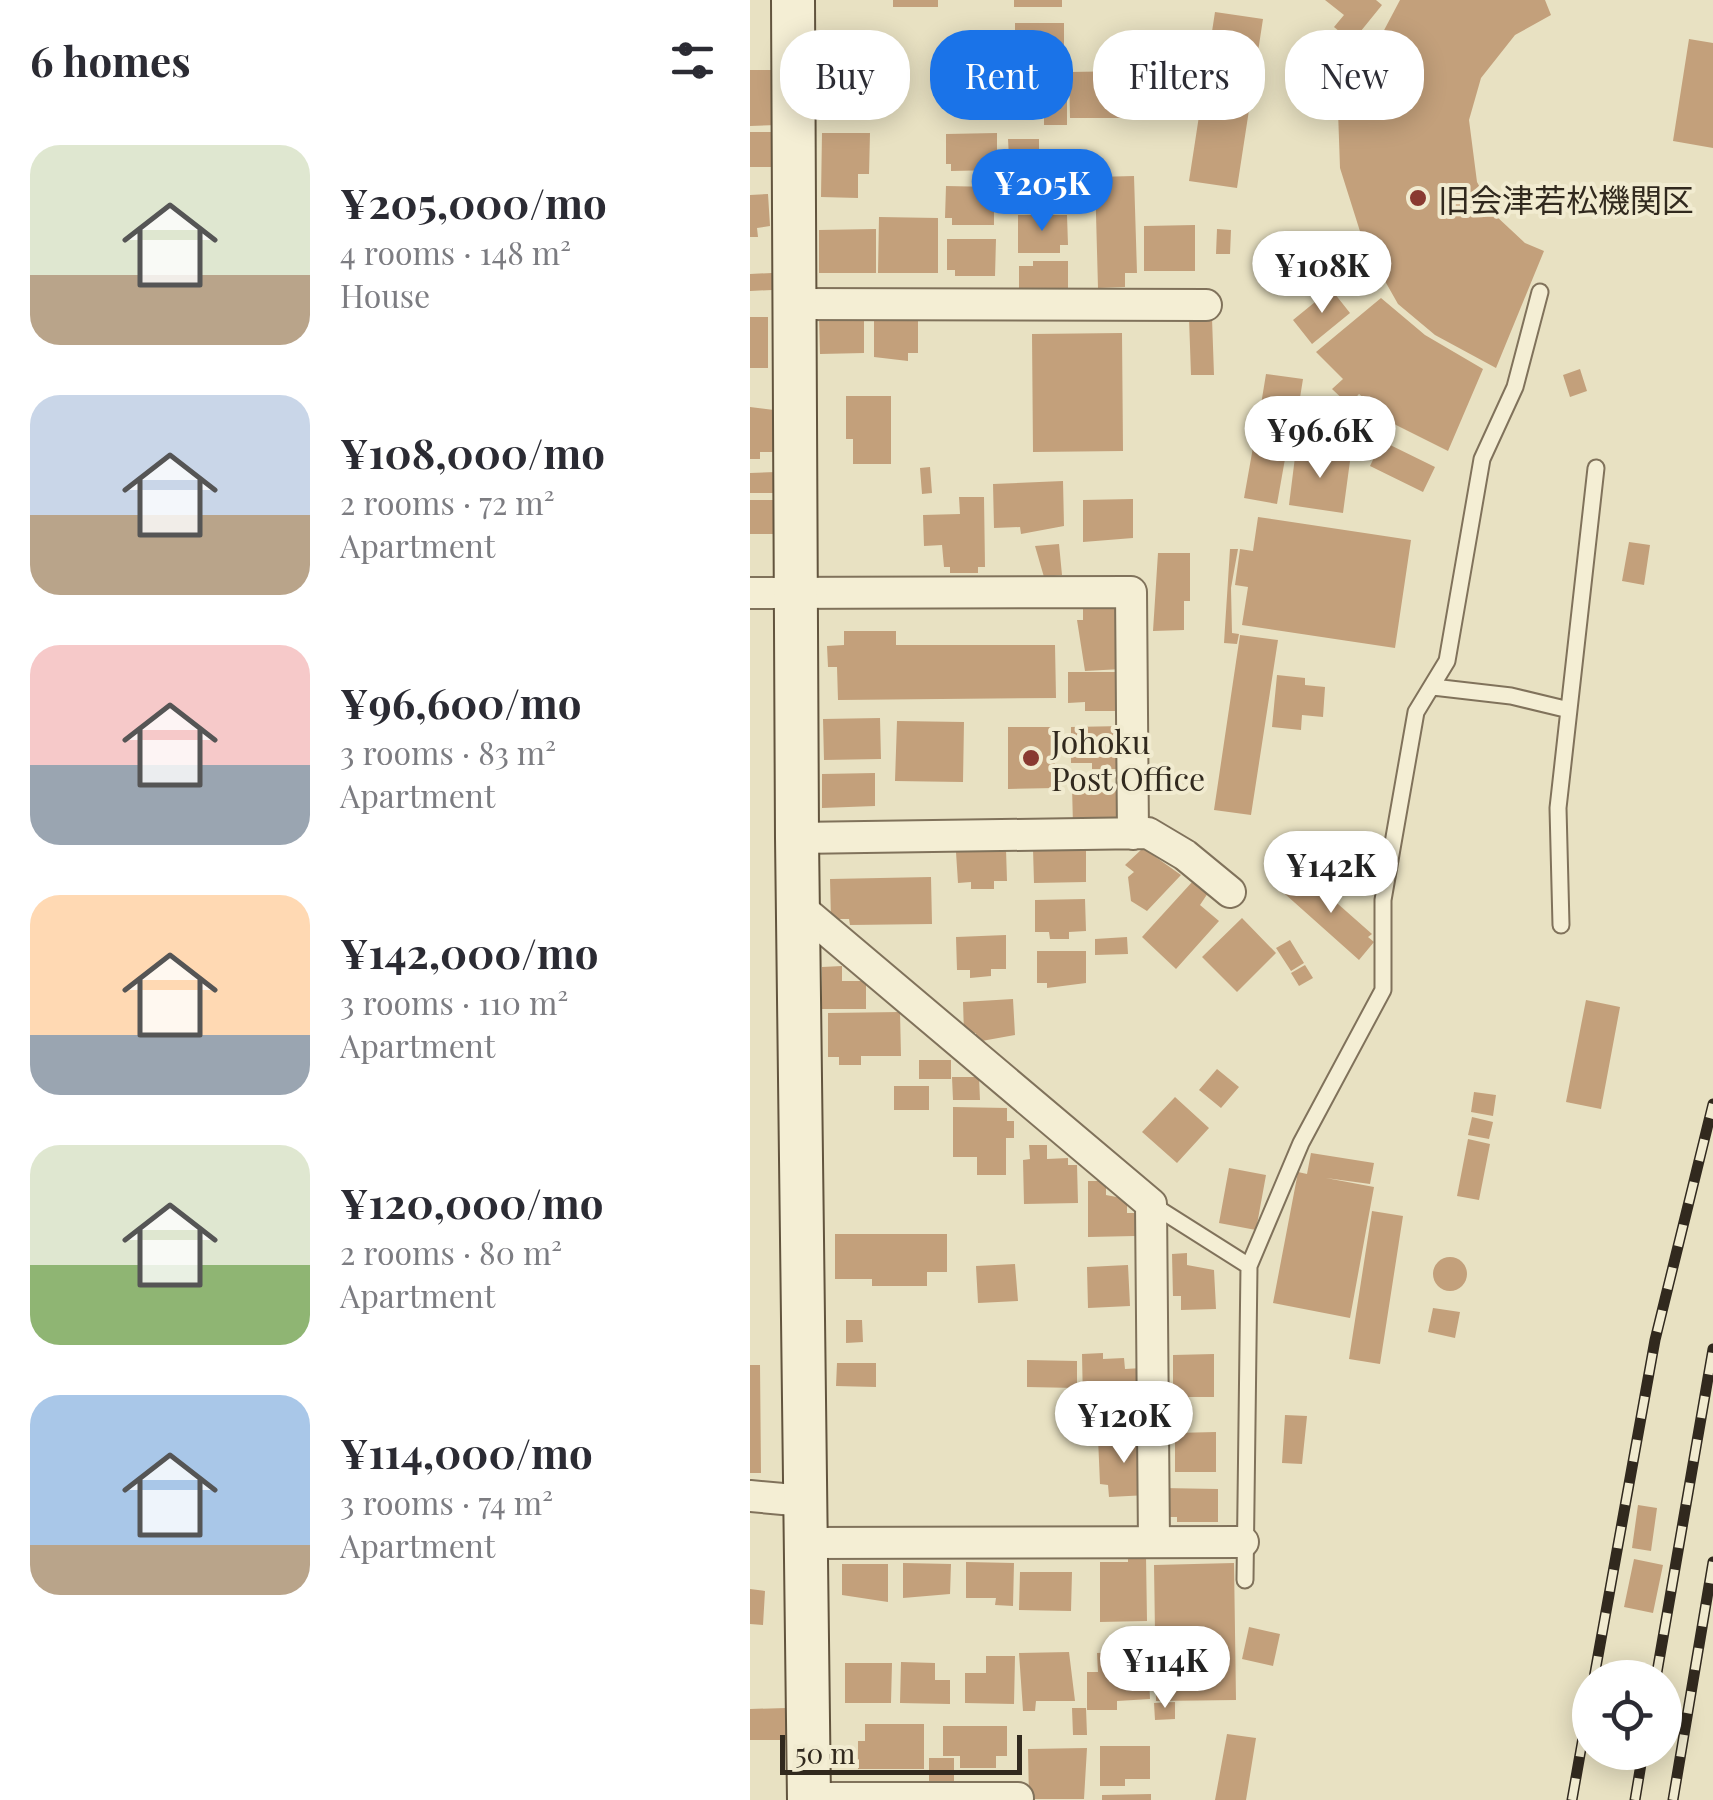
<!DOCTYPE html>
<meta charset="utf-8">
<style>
:root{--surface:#fff;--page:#f2f2f3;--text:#2b2b33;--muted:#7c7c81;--accent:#1a73e8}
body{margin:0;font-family:"Playfair Display","Noto Sans JP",serif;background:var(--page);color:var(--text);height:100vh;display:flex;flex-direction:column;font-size:38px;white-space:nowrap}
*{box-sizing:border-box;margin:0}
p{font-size:32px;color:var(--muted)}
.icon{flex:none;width:55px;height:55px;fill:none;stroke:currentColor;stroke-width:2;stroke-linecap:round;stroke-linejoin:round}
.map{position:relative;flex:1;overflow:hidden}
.sheet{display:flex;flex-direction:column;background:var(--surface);width:750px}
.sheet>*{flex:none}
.hud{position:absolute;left:30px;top:30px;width:782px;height:90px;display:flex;gap:20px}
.controls{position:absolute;left:822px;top:1660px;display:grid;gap:20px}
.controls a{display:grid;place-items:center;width:110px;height:110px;border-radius:50%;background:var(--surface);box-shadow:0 5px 25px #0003;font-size:50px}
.scale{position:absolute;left:30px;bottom:25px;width:242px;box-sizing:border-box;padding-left:10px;border:5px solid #31291e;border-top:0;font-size:28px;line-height:35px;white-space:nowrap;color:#31291e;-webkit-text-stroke:8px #f1ebd0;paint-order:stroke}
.price{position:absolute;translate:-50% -85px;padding:0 22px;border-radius:35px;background:#fff;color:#222;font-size:32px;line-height:65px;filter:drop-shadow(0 2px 5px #0008)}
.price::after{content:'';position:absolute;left:50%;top:60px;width:30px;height:22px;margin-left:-15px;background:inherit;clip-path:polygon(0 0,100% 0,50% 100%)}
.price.selected{background:var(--accent);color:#fff}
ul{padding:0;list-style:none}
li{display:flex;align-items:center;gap:30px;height:250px;padding:0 30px}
li span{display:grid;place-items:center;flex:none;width:280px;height:200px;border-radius:30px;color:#555}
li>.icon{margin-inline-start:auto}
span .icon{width:120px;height:120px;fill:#fffc;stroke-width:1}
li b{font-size:42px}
h2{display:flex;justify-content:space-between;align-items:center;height:120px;padding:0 30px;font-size:42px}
.tag{padding:0 35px;border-radius:40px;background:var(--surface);box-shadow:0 5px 25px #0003;font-size:35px;line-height:90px}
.tag.selected{background:var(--accent);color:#fff}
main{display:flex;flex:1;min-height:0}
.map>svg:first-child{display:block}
.building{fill:#c3a07b}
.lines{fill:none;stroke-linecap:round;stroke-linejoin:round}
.lane-casing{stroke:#80725b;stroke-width:19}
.street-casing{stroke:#80725b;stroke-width:34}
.secondary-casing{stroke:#62543e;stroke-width:46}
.lane{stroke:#f4eed4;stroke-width:15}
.street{stroke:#f4eed4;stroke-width:30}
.secondary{stroke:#f4eed4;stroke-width:42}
.rail-casing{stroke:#31291e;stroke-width:11}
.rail{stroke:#f1ebd0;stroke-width:8;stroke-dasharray:22;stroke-linecap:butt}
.poi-dot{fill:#893a31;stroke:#f1ebd0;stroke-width:4}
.labels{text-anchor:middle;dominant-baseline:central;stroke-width:8;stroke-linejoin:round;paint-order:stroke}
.poi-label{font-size:32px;fill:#31291e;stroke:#f1ebd0;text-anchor:start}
</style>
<main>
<section class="sheet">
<h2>6 homes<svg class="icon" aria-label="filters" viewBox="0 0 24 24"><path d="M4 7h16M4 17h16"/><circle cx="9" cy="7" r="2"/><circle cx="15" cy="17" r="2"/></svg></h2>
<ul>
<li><span style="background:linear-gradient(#dfe7d0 65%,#b9a48a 0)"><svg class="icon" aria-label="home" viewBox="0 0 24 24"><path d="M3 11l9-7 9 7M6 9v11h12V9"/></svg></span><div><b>¥205,000/mo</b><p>4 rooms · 148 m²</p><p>House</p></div></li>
<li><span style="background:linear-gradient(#c9d6e8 60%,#b9a48a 0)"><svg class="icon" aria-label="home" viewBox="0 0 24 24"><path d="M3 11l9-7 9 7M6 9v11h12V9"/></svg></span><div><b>¥108,000/mo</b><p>2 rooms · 72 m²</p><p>Apartment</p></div></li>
<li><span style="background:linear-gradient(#f6c9c9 60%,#9aa5b1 0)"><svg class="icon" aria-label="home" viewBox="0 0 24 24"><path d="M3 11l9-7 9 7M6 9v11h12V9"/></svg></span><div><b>¥96,600/mo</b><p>3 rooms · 83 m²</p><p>Apartment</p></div></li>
<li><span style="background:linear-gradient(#ffd9b3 70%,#9aa5b1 0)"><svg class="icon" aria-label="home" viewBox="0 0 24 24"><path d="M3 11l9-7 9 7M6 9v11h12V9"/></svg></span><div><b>¥142,000/mo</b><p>3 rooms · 110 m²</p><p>Apartment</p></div></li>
<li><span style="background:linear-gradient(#dfe7d0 60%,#8fb573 0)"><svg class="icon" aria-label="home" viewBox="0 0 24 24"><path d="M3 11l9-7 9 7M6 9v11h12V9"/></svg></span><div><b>¥120,000/mo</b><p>2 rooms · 80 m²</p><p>Apartment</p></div></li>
<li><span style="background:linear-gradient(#a9c7e8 75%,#b9a48a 0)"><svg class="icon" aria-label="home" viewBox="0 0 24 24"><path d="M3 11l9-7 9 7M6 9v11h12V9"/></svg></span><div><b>¥114,000/mo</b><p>3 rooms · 74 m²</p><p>Apartment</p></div></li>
</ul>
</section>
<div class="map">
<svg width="963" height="1800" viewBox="0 0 963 1800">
<rect width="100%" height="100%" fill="#e8e1c2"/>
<!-- building -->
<path class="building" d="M143,0H188V7H143Z
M264,0H312V7H264Z
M575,0H626L632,5L602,42L584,27L594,15Z
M650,0H795L801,15L765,35L731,78L719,120L727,182L745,215L775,243L794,251L746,368L685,335L648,304L614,244L590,168L588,111H608L622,53Z
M465,12L513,19L487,188L439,181Z
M265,23H314V62H289V69H265Z
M574,37L605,47L589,95L558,85Z
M939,39L963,43V148L923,141Z
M0,70H26L27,125L0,126Z
M263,71H317V125H294V115L263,114Z
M379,71V101L370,102L371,118H320L319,72Z
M0,132H27L28,167H0Z
M72,133H120L119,174H108V198L71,197Z
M247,133V170L201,171V164H196V134Z
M258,139H289V158H259Z
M265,167H317V196H310V206L274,205V196H265Z
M384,176L387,273H375V287L348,288L345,177Z
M196,186L244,187V225H202V218H195Z
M18,194L20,226L7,228L8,237H0V195Z
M268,215H317L318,245H310V253H268Z
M129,217L188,218V273H128Z
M445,225V271H394V226Z
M126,229V273H69V230Z
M467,229L481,230L480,254H466Z
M602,233L619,267L598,278L581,243Z
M197,239H246L245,276H205V270H197Z
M283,261H318V288H269V266H283Z
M22,273V290L0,291V274Z
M581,289L600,313L562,344L543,320Z
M631,298L675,335L733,369L698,451L646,425L609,394L599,405L582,389L593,379L566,352Z
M69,316H114V353L70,354Z
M0,317H18V368H0Z
M124,317H168V353H158V361L124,357Z
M439,318H462L464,375H441Z
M372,333L373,451L283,452L282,334Z
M830,369L837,391L820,397L813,375Z
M516,374L553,379L544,435L507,429Z
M96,396H141V464H103V439H96Z
M0,407L24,410V452H10V459H0Z
M505,436L538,442L527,504L494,498Z
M632,441L685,467L673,492L620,466Z
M546,449L594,455L600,461L593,513L539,505Z
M180,467L182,493L172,494L170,468Z
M26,472V493H0V473Z
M313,481L314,526L271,534L270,527L244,528L243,484Z
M209,497H234L235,567H228V573H200V567H194L192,545L174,546L173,515L210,514Z
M383,499V538L333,542V500Z
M0,500H27L28,534H0Z
M508,517L661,540L645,648L492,625L498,587L485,585L490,549L503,551Z
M879,542L900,545L894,585L872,581Z
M309,544L312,575L294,577L285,546Z
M480,549H488L481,588L482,633L489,634L487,644L474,643Z
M408,553H440V601H434V630L403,631Z
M371,602L372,669L335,671L327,620H333V603Z
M94,631H146V645H305L306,698L88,700L87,667H78L77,646L94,645Z
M490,635L528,640L501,815L464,810Z
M318,672H373L374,711H335V702L318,703Z
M527,675L555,678V685L575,687L573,717L552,715L551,730L522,727Z
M130,718L131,759L74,760L73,719Z
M147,721L214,722L213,782L145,781Z
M374,726V769H342V763H321V727Z
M258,727H304L305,788L258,789Z
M125,773V806L72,808V774Z
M375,785L376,825L323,826L322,786Z
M336,848V882L284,883L283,849Z
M393,848L431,875L397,911L381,901L378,877L384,872L375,865Z
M256,849L257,881H244V889H221V882L208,883L206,852Z
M554,874L622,934L618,937L624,942L609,960L535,894Z
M181,877L182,924L100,925L99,919H81L80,879Z
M443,881L458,893L450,905L469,921L426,969L392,937Z
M335,899L336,931L319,932V939H300L299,932H285V900Z
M492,918L526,953L487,992L452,957Z
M256,935V969H241V976L220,978V970H207L206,937Z
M377,937L378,954L345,955V939Z
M540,940L554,963L541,971L526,948Z
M287,951H336V983L297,988V983H287Z
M555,965L563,978L549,986L541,973Z
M92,966V981H116V1009H72V967Z
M263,999L265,1035L226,1042V1033L214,1034L213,1002Z
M836,1000L870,1007L851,1109L816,1102Z
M150,1012L151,1056H111V1065H89V1057H78V1013Z
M169,1060H201V1079H169Z
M467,1069L489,1087L471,1108L449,1090Z
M202,1077H229L230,1100H203Z
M144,1086H179V1110H144Z
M724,1092L746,1095L743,1116L721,1112Z
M425,1097L459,1128L427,1163L392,1132Z
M203,1107L257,1108V1121H264V1138H256V1175H227V1157H203Z
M722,1117L743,1122L739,1139L718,1135Z
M718,1139L740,1144L729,1200L707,1196Z
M279,1145H297V1159L318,1158V1165H327L328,1203L274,1204L273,1160L280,1159Z
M561,1153L624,1163L620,1184L576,1178L624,1187L600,1318L523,1303L548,1172L557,1174Z
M479,1168L516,1175L506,1230L469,1223Z
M338,1181H356V1195L377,1199V1213H385V1236L338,1237Z
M622,1211L653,1216L630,1364L599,1359Z
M85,1234H197V1272H177V1286H122V1279H85Z
M437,1253V1265L464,1270L466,1309L431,1310V1296H423L422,1254Z
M683 1274a17 17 0 1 1 34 0a17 17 0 1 1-34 0Z
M265,1264L268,1301L228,1303L226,1266Z
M378,1265L380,1306L338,1308L337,1267Z
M683,1308L710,1312L705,1338L678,1332Z
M96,1320H112L113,1342L96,1343Z
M353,1353V1359L374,1358L375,1369L392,1368V1391L378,1392L379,1403L333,1404L332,1354Z
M464,1354V1397H423V1355Z
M277,1360L327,1361V1388L277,1387Z
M87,1363H126V1387L86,1386Z
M0,1365H10L11,1473H0Z
M535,1415L557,1416L552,1464L532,1463Z
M466,1432V1472H425V1433Z
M396,1436L398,1495L359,1497L358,1485L350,1484L348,1438Z
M413,1488L468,1489V1522H427V1517H413Z
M888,1505L907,1508L901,1551L882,1548Z
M378,1556H396L397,1621L350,1622V1562H378Z
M884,1559L913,1565L903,1613L874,1607Z
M216,1562L264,1563L263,1606L245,1605L246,1598H216Z
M153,1563L201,1564L200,1594L153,1598Z
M484,1563L486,1700L406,1701L404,1565Z
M92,1564H138V1602L92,1595Z
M270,1572H322L321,1611L269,1610Z
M0,1589L15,1591L13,1625L0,1624Z
M499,1627L530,1634L523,1666L492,1659Z
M389,1651V1659H398L400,1699L367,1701V1710H337V1672H348L347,1653Z
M319,1652L325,1701H286L285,1711H273L269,1653Z
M236,1656H265L264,1704L215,1703V1673H236Z
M151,1662L185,1663V1680H200V1704L150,1703Z
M95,1663H142L141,1703H95Z
M425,1702V1719L405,1720L404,1703Z
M36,1708L37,1740H0V1709Z
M322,1708H336L337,1735H323Z
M115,1724H174V1769H108V1741H115Z
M193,1726H257V1756H246V1768H210V1756H193Z
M477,1734L506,1738L496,1800H465Z
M350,1746H400V1779H375V1786H350Z
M337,1748L334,1799H279L278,1749Z
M179,1758H204V1781H179Z
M401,1794V1800H352V1795Z"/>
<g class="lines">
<defs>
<path id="lane" d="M683,687L761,696L815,709
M811,925L808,808L846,468
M401,1204L499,1266
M495,1580L499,1266L551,1143L633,990V900L666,712L697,661L732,459L765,387L790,292"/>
<path id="street" d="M43,304L456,305
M0,593L381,592L383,834
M47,838L398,833L435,855L480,892
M48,906L401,1204L404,1542
M0,1496L55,1501
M56,1543L493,1542
M59,1798H268"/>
<path id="secondary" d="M43,0L47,838L59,1800"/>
</defs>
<!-- lane casing -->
<use href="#lane" class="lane-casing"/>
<!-- street casing -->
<use href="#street" class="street-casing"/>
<!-- secondary casing -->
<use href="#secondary" class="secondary-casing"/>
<!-- lane -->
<use href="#lane" class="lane"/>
<!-- street -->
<use href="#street" class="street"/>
<!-- secondary -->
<use href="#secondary" class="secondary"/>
<defs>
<path id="rail" d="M844,1678L905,1340L963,1104
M906,1678L963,1349
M822,1800L840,1698
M885,1800L893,1752
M923,1800L963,1562"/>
</defs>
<!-- rail casing -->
<use href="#rail" class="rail-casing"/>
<!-- rail -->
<use href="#rail" class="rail"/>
</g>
<!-- markers -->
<g class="poi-dot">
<circle cx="668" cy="198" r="10"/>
<circle cx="281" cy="758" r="10"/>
</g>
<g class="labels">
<!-- poi labels -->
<g class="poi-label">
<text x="688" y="198">旧会津若松機関区</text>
<text x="301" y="740">Johoku<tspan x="301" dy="37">Post Office</tspan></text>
</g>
</g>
</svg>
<div class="controls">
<a><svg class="icon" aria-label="locate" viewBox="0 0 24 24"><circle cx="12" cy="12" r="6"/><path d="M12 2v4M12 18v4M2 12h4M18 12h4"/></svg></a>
</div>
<div class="scale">50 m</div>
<b class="price selected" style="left:292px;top:234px">¥205K</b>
<b class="price" style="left:572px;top:316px">¥108K</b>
<b class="price" style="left:570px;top:481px">¥96.6K</b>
<b class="price" style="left:581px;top:916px">¥142K</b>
<b class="price" style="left:374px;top:1466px">¥120K</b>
<b class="price" style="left:415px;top:1711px">¥114K</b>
<div class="hud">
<a class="tag">Buy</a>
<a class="tag selected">Rent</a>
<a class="tag">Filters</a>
<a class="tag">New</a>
</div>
</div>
</main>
